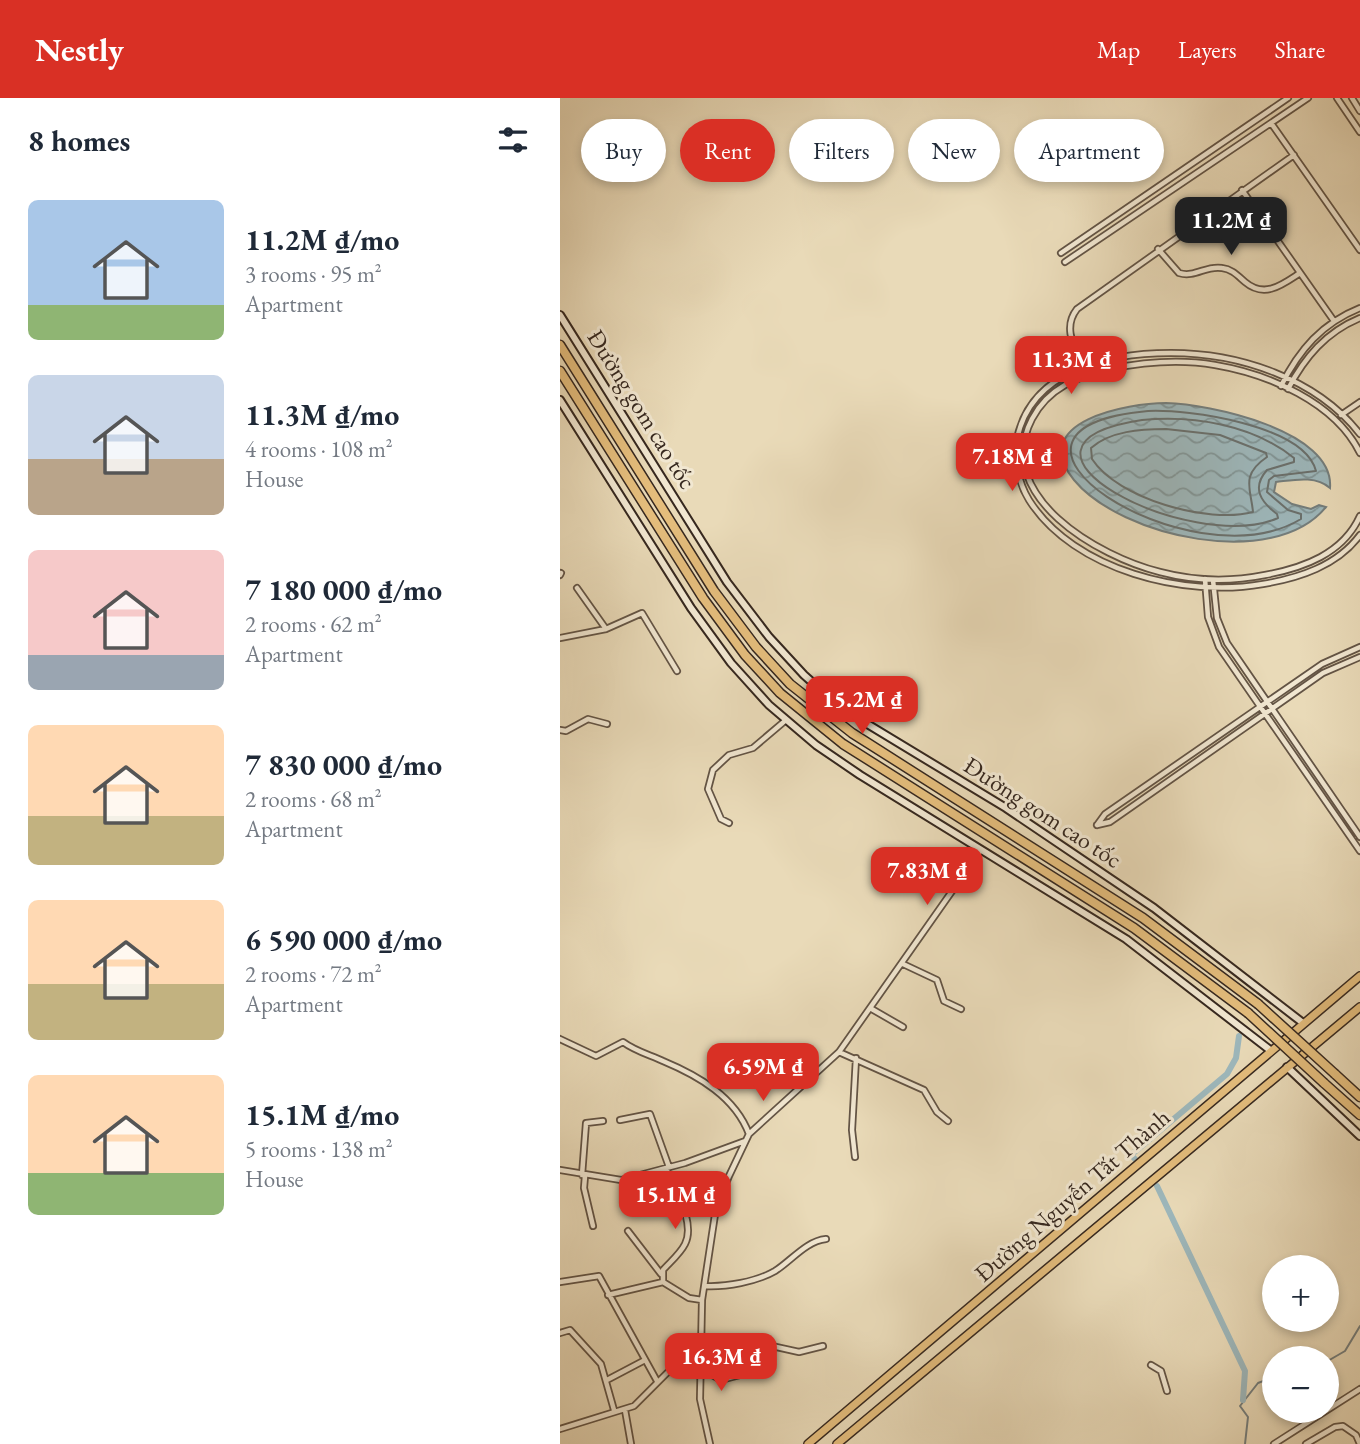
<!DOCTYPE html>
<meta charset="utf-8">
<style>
:root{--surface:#fff;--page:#f6f6f7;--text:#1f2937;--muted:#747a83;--accent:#d93025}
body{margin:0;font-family:"EB Garamond",serif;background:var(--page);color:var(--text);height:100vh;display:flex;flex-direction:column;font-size:26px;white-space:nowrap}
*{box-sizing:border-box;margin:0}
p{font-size:23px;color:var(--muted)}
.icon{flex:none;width:38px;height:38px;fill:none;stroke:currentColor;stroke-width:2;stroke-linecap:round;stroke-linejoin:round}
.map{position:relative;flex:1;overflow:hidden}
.side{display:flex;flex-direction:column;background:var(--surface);width:560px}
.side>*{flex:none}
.hud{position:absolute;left:21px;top:21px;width:665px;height:63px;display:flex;gap:14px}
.fabs{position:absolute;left:702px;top:1157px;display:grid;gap:14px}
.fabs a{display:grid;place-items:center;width:77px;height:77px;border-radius:50%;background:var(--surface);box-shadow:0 4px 10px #0003;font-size:35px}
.price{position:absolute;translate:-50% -60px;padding:0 16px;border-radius:14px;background:var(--accent);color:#fff;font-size:23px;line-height:46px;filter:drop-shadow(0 2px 4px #0008)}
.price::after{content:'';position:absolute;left:50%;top:42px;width:21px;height:16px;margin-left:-10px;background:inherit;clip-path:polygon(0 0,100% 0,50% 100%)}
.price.on{background:#222;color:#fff}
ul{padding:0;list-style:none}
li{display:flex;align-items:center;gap:21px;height:175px;padding:0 28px}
li span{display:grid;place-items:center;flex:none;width:196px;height:140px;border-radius:10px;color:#555}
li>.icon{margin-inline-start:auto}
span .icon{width:84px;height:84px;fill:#fffc;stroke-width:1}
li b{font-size:30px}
h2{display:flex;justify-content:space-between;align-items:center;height:84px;padding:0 28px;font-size:30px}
.chip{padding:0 24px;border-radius:32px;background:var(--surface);box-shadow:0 4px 10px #0003;font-size:24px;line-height:63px}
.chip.on{background:var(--accent);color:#fff}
header{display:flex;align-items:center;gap:42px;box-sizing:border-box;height:98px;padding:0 35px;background:var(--accent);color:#fff}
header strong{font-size:33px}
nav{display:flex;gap:38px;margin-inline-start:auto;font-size:24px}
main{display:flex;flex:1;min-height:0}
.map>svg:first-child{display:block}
.water{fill:url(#water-waves);stroke:#747e7d;stroke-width:2}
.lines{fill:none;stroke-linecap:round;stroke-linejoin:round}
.shore{stroke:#6a706d;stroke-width:2}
.stream{stroke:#747e7d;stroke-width:2}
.canal{stroke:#9db7bb;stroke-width:6}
.minor-casing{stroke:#635445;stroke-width:8}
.secondary-casing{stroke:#36281f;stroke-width:10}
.primary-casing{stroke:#36281f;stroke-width:10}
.motorway-casing{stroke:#36281f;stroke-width:11}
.minor{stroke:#f1e7d1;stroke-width:4.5}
.secondary{stroke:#f1e7d1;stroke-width:6}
.primary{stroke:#e4bd7c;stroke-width:7}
.motorway{stroke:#e4bd7c;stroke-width:8}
.motorway-bridge-casing{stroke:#36281f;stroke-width:11;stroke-linecap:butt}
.motorway-bridge{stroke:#e4bd7c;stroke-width:8}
.labels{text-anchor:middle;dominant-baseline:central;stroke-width:6;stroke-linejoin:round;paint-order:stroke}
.street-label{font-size:24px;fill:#36281f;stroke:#f1e7d1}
</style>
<header>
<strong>Nestly</strong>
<nav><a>Map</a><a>Layers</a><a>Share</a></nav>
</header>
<main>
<section class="side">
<h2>8 homes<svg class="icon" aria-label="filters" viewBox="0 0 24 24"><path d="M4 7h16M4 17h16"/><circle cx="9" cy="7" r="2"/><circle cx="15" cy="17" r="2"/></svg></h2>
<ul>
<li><span style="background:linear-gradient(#a9c7e8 75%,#8fb573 0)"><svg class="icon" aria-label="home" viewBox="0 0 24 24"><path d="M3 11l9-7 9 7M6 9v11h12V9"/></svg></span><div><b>11.2M ₫/mo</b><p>3 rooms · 95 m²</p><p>Apartment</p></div></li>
<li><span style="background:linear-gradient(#c9d6e8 60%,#b9a48a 0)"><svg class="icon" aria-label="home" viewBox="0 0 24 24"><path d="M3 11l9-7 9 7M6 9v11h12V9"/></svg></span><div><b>11.3M ₫/mo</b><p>4 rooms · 108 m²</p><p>House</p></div></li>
<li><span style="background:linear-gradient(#f6c9c9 75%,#9aa5b1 0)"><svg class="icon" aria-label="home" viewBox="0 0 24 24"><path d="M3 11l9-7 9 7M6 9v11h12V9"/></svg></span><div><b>7 180 000 ₫/mo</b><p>2 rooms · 62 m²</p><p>Apartment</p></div></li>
<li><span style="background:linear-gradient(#ffd9b3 65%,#c2b280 0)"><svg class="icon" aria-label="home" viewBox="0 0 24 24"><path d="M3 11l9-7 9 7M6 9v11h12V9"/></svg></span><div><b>7 830 000 ₫/mo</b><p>2 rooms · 68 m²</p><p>Apartment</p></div></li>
<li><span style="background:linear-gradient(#ffd9b3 60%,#c2b280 0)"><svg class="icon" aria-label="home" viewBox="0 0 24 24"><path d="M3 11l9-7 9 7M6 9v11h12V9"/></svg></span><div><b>6 590 000 ₫/mo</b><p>2 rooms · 72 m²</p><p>Apartment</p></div></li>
<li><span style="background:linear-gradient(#ffd9b3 70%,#8fb573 0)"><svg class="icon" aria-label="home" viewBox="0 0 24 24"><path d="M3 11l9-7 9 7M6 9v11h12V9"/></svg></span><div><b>15.1M ₫/mo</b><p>5 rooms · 138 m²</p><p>House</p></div></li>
</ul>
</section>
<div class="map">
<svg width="800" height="1346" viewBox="0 0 800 1346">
<defs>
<pattern id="water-waves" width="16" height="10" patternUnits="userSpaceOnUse" patternTransform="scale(1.75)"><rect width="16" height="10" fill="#9db7bb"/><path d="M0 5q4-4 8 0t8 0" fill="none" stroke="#819597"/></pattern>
</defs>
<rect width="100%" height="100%" fill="#e9dab8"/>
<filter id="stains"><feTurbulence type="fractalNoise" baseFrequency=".00286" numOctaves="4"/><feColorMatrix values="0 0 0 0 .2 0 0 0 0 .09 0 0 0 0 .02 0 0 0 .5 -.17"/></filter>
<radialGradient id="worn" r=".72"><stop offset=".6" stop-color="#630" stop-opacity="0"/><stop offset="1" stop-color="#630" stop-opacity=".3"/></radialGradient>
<!-- water -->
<path class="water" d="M606,305C648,306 775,332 770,390C755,377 734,382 716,384L714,394L732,406L751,411L759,407L766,409C714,473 561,439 514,382C466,323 569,305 606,305Z"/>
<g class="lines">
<!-- shore -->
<path class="shore" d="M588,313C628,311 744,327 756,373L714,378L709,382L707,394L728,412L741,416V421C629,488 387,331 588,313Z
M582,322C634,317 693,327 734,360V364L707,372C691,390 701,404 717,416L718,420C631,458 415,347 582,322Z
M606,331L660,337L706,355L707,359C680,377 691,391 693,414C648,426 558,401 532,361L531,350C550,333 581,331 606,331Z"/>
<!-- stream -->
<path class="stream" d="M745,1260H747
M766,1264L785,1253L800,1228
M685,1346L688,1319L680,1308L698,1285L714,1279"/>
<!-- canal -->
<path class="canal" d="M575,1061L571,1057L667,976L676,960L679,938
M597,1088L685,1273L683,1302"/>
<defs>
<path id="minor" d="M777,0L800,34
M792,0L800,13
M711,25L800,152
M682,92L774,223
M598,151L619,175C635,180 646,167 662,170C672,171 678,178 685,184C705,201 723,186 740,175
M501,155L728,0
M505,164L748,0
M523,269C515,250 502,230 517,211L734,57
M721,288C739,252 762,225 800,210
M728,291C745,259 766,234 800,220
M781,317L800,304
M800,336C756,280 679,255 611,255C550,255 471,271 457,341C454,361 458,384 469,402C514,473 626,500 703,486C739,480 777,468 800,437
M800,355C775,304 708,276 655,267C620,261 584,264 550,271C518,278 488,290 472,321C432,398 539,459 600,474C634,483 670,484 705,477C743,470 783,456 800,418
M0,477L1,475
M645,481L648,519L659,549L800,753
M653,482L657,520L667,545L800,739
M17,490L46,531
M0,540L46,531L82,515L117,573
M0,632L6,633L28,621L47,626
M169,725L161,721L148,691L153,672L169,657L193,650L226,622
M537,727L545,716L762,566L800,549
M537,727L550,724L763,575L800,559
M343,866L377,882L384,903L401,911
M310,910L343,929
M0,941L36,958L63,944C75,953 90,957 103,963C139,978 175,999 189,1036
M279,954L364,992L377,1014L388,1023
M60,1022L90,1016L109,1069
M295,1059L292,1032L296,960
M0,1072L61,1082L125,1065L185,1043
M22,1077L26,1025L43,1023
M25,1078L24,1090L33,1128
M68,1133L101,1176
M0,1184L39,1178L97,1283
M103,1184V1172C110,1164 120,1156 125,1146C136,1124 114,1091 106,1070
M145,1188C166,1189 196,1184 215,1173C231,1163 246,1143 266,1141
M48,1197L103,1184L129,1200L142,1202
M0,1235L10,1232L41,1266L54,1312
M591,1267L601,1273L607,1293
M142,1271L161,1282L188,1275
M47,1282L85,1262
M65,1312L71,1346
M0,1331L74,1308L124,1258L138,1251L150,1254L185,1242L239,1254L263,1248
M150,1346L140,1301L142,1202L156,1110L169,1078L189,1036L279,954L421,752
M714,1346L800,1291
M746,1346L775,1329L783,1328L796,1337L800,1346"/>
<path id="secondary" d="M0,217L167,484L209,539L244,577L271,601L304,624L446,710L594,810L743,925
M0,302L131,510L171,565L209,607L256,647L300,677L566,841L710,952
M727,969L800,1038"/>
<path id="primary" d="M248,1346L800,878
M277,1346L800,909"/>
<path id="motorway" d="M0,247L154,493L196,549L230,586L292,635L583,820L698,906
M0,273L143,500L185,557L220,595L283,646L574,830L688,915
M775,976L800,999
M764,985L800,1017"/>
</defs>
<!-- minor casing -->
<use href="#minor" class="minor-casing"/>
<!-- secondary casing -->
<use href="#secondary" class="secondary-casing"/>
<!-- primary casing -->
<use href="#primary" class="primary-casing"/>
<!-- motorway casing -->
<use href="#motorway" class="motorway-casing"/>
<!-- minor -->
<use href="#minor" class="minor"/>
<!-- secondary -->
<use href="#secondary" class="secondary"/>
<!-- primary -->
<use href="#primary" class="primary"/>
<!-- motorway -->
<use href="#motorway" class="motorway"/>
<defs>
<path id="motorway-bridge" d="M698,906L775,976
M688,915L764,985"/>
</defs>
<!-- motorway-bridge casing -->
<use href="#motorway-bridge" class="motorway-bridge-casing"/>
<!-- motorway-bridge -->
<use href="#motorway-bridge" class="motorway-bridge"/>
</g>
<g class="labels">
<!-- street labels -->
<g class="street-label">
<text transform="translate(82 311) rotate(58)">Đường gom cao tốc</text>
<text transform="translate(483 714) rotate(33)">Đường gom cao tốc</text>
<text transform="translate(512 1097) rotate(-41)">Đường Nguyễn Tất Thành</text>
</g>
</g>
<rect width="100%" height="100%" filter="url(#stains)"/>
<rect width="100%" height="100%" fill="url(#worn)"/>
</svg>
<div class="fabs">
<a>+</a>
<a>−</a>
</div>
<b class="price on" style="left:671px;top:159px">11.2M ₫</b>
<b class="price" style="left:511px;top:298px">11.3M ₫</b>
<b class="price" style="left:452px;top:395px">7.18M ₫</b>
<b class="price" style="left:302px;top:638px">15.2M ₫</b>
<b class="price" style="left:367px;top:809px">7.83M ₫</b>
<b class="price" style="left:203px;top:1005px">6.59M ₫</b>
<b class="price" style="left:115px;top:1133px">15.1M ₫</b>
<b class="price" style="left:161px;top:1295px">16.3M ₫</b>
<div class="hud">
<a class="chip">Buy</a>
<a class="chip on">Rent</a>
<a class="chip">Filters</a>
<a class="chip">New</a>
<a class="chip">Apartment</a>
</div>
</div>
</main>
